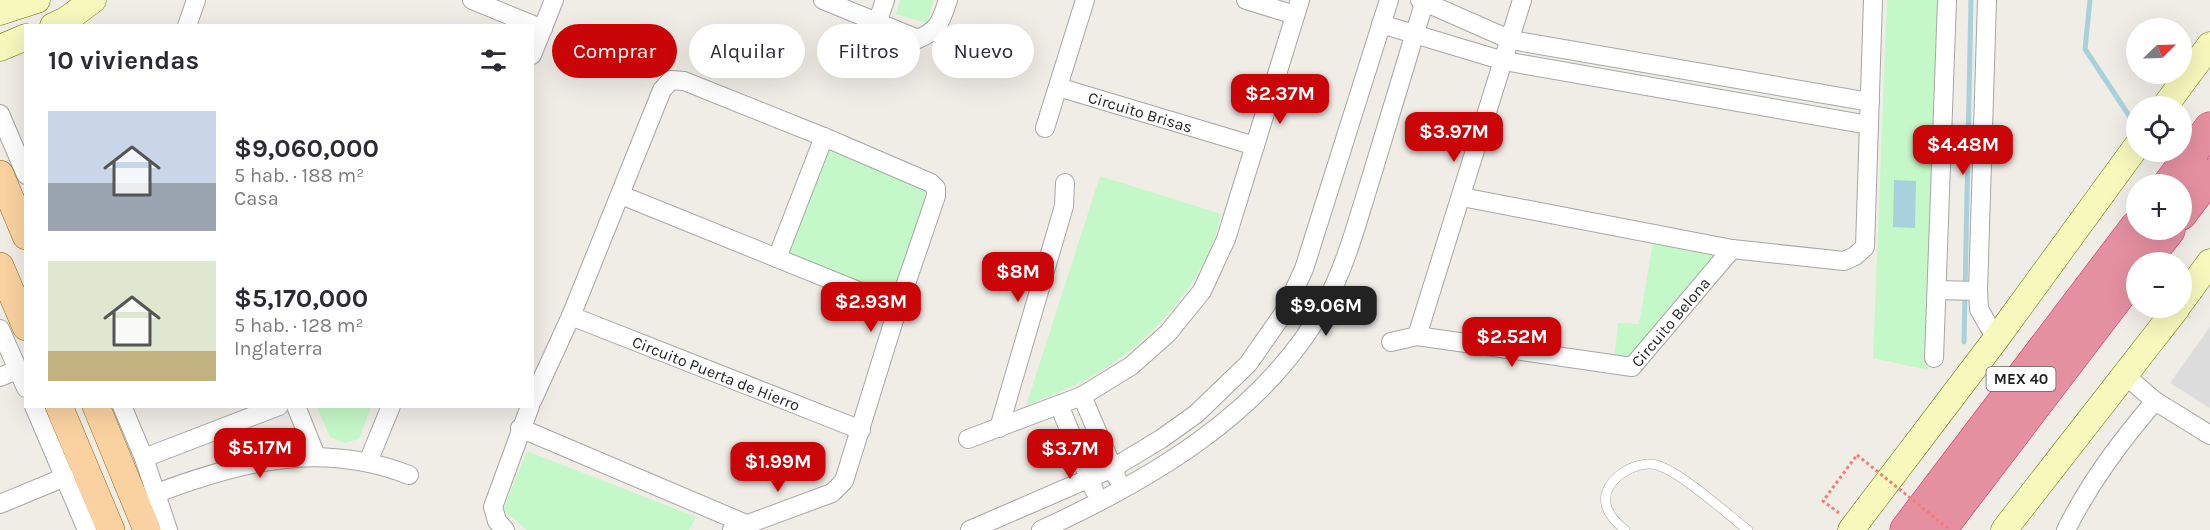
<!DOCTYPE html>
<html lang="es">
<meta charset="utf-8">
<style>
:root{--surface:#fff;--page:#f2f2f3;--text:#2b2b33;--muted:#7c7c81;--accent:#ca0508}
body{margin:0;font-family:Karla,sans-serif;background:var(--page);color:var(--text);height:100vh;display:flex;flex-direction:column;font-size:22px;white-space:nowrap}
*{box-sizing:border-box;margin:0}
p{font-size:20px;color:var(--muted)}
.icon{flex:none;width:33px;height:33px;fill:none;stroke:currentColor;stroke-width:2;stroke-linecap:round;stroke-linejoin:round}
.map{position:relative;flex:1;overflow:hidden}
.details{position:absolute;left:24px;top:24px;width:510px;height:384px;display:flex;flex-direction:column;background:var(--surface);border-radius:0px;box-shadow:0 6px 24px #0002}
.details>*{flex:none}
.banner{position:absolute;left:552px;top:24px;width:570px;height:54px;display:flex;gap:12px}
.needle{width:39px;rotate:67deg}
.buttons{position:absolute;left:2126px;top:18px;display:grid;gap:12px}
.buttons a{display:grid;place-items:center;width:66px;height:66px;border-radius:50%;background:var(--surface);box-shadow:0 6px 24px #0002;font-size:30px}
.price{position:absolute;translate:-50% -51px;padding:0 14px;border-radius:12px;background:var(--accent);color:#fff;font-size:20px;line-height:39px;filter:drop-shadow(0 2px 3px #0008)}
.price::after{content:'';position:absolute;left:50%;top:36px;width:18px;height:14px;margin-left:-9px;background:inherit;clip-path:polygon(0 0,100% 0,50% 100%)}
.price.selected{background:#222;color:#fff}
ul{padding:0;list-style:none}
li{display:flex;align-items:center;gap:18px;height:150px;padding:0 24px}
li span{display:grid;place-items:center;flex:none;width:168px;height:120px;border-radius:0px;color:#555}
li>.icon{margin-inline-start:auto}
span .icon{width:72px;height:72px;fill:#fffc;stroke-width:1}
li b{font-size:26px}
h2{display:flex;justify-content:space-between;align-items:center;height:72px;padding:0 24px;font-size:26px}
.tag{padding:0 21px;border-radius:27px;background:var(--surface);box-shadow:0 6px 24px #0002;font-size:21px;line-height:54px}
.tag.selected{background:var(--accent);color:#fff}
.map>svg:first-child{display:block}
.residential{fill:#dddcdc}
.park{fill:#c5f8c8}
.water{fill:#a8d1dc}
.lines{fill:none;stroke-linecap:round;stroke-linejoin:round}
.stream{stroke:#a8d1dc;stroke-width:5}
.lane-casing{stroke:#a6a6a6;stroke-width:10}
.street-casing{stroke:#a6a6a6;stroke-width:20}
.secondary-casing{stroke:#6b7508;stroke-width:27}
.primary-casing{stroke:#976404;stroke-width:28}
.highway-casing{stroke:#d72a68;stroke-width:33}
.path{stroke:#f67c71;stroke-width:3;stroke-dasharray:3 3;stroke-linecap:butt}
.lane{stroke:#fff;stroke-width:9}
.street{stroke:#fff;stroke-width:18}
.secondary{stroke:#f6f8bc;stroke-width:26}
.primary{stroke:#fad2a1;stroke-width:27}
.highway{stroke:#e590a1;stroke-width:32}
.path-bridge{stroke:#f67c71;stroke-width:3;stroke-dasharray:3 3;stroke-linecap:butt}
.labels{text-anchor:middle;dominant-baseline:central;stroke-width:6;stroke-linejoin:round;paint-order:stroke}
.shield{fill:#fff;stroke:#626262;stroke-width:1.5}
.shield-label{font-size:15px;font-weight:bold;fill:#1f1f1f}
.street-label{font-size:16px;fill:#1f1f1f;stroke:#fff}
</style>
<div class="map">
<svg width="2210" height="530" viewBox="0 0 2210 530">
<rect width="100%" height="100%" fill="#f0ece6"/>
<!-- residential -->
<path class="residential" d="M2210,327V408L2170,383Z"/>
<!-- park -->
<path class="park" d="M900,0H934L927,23L896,14Z
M1887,0H1940L1928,370L1873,358Z
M826,140L934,189L894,302L784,256Z
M1100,176L1221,214C1209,277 1155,338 1101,371C1078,386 1051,395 1026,406Z
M1654,237L1726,251L1630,363L1614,361L1618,323L1639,324Z
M317,407H371L359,439L344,443L330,437Z
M527,451L696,517L689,530H527L503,510Z"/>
<!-- water -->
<path class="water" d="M1894,180L1916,181L1915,228L1893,227Z"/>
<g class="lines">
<!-- stream -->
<path class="stream" d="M2090,0L2085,49L2130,117
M1964,342L1971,0"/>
<defs>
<path id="lane" d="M1625,530C1617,523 1608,515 1606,504C1601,480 1637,459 1657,465C1682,473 1726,513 1748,530"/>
<g id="street">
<path d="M472,0L543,29"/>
<path d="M823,0L918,39C939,30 941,21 948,0"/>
<path d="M1246,0L1295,15"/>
<path d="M1420,0L1511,40L1870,102"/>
<path d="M1987,0L1978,291L1979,309L1996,339"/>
<path d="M877,23L885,0"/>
<path d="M1381,24L1504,61L1869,125"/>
<path d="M187,26L196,0"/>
<path d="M532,55L554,0"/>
<path id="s1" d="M1058,87L1255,146"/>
<path d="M0,114L26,175"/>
<path d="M1045,128L1085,0"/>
<path d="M621,195L898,307"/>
<path d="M1462,197L1732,249L1844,261L1855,256L1865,247L1873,0"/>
<path d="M777,258L824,137"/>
<path d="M1937,290L1978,291"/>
<path id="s2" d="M571,316L861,430"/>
<path d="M0,329L26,388"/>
<path d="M1417,336L1522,0"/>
<path id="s3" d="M1391,342L1417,336L1632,367L1732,249"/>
<path d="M1934,358L1947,0"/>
<path d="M2126,376L2155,401L2210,435"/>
<path d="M0,377L17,370"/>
<path d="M1082,396L1117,478"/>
<path d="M532,401L571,316L662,90L671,80L684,81L824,137L931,183L936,188V196L898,307L844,481L832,493L732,530"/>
<path d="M1059,405L1094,490"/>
<path d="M34,406L87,530"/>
<path d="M122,406L144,458L168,530"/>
<path d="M296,406L316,456"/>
<path d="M520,428L746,524"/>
<path d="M999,428L1064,206L1065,183"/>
<path d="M968,439L1082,396L1131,366L1168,333L1202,291L1226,239L1300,0"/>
<path d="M144,458L279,406"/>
<path d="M368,462L391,406"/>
<path d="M157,493C242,461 320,441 409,475"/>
<path d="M0,504L65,477"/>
<path d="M505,530L497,521L493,507L530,406"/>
<path d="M970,530L1113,468L1161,439L1196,414L1248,364L1283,314L1304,269L1389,0"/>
<path d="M1041,530C1150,480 1264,414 1324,306C1346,266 1357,222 1371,178C1389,119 1407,59 1425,0"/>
<path d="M2066,530C2090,482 2120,442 2155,401"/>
</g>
<path id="secondary" d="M0,12L37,0
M53,26L66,20L93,0
M0,48L26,37
M2165,106L2210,45
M2181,302L2210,262
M1851,530L1996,339L2136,147
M2004,530L2177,308"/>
<path id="primary" d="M0,174L26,236
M0,266L26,327
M59,406L111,530
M96,406L147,530"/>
<path id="highway" d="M2169,184L2210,128
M2181,214L2210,175
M2144,262L2169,230
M1906,530L2136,227
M1940,530L2136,273"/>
</defs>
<!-- lane casing -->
<use href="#lane" class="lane-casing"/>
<!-- street casing -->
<use href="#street" class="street-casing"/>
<!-- secondary casing -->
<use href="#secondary" class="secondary-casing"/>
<!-- primary casing -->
<use href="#primary" class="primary-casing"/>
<!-- highway casing -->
<use href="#highway" class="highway-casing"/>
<!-- path -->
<path class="path" d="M1839,513L1823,501L1857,455"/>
<!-- lane -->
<use href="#lane" class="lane"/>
<!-- street -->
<use href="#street" class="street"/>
<!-- secondary -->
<use href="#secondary" class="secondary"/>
<!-- primary -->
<use href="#primary" class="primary"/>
<!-- highway -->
<use href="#highway" class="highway"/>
<!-- path-bridge -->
<path class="path-bridge" d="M1857,455L1950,530"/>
</g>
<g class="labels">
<!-- shield labels -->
<rect class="shield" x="1986.5" y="367" width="69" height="24" rx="4.5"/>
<g class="shield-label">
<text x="2021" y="379">MEX 40</text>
</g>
<!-- street labels -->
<g class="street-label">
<text stroke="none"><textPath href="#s1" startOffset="86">Circuito Brisas</textPath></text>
<text stroke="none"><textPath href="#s3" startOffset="303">Circuito Belona</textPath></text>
<text stroke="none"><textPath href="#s2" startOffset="156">Circuito Puerta de Hierro</textPath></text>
</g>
</g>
</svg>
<div class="buttons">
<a><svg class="needle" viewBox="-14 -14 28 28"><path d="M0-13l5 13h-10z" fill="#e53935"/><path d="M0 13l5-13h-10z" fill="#7c7c81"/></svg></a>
<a><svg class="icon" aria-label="locate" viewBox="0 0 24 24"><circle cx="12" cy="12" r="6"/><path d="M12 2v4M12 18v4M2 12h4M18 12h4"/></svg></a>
<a>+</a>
<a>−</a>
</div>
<b class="price" style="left:1280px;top:125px">$2.37M</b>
<b class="price" style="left:1454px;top:163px">$3.97M</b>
<b class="price" style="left:1963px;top:176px">$4.48M</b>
<b class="price" style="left:1018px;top:303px">$8M</b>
<b class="price" style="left:871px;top:333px">$2.93M</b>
<b class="price selected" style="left:1326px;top:337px">$9.06M</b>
<b class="price" style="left:1512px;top:368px">$2.52M</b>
<b class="price" style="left:260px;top:479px">$5.17M</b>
<b class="price" style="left:1070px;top:480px">$3.7M</b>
<b class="price" style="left:778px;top:493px">$1.99M</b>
<div class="banner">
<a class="tag selected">Comprar</a>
<a class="tag">Alquilar</a>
<a class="tag">Filtros</a>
<a class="tag">Nuevo</a>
</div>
<section class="details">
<h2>10 viviendas<svg class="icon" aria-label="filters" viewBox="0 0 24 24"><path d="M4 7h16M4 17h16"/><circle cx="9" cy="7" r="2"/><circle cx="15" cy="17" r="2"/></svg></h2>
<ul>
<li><span style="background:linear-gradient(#c9d6e8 60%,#9aa5b1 0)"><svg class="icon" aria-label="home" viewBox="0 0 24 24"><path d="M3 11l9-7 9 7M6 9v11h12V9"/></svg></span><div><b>$9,060,000</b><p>5 hab. · 188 m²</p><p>Casa</p></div></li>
<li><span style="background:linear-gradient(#dfe7d0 75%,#c2b280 0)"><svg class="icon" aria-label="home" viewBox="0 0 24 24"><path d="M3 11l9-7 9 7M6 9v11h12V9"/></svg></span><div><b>$5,170,000</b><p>5 hab. · 128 m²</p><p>Inglaterra</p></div></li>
</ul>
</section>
</div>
